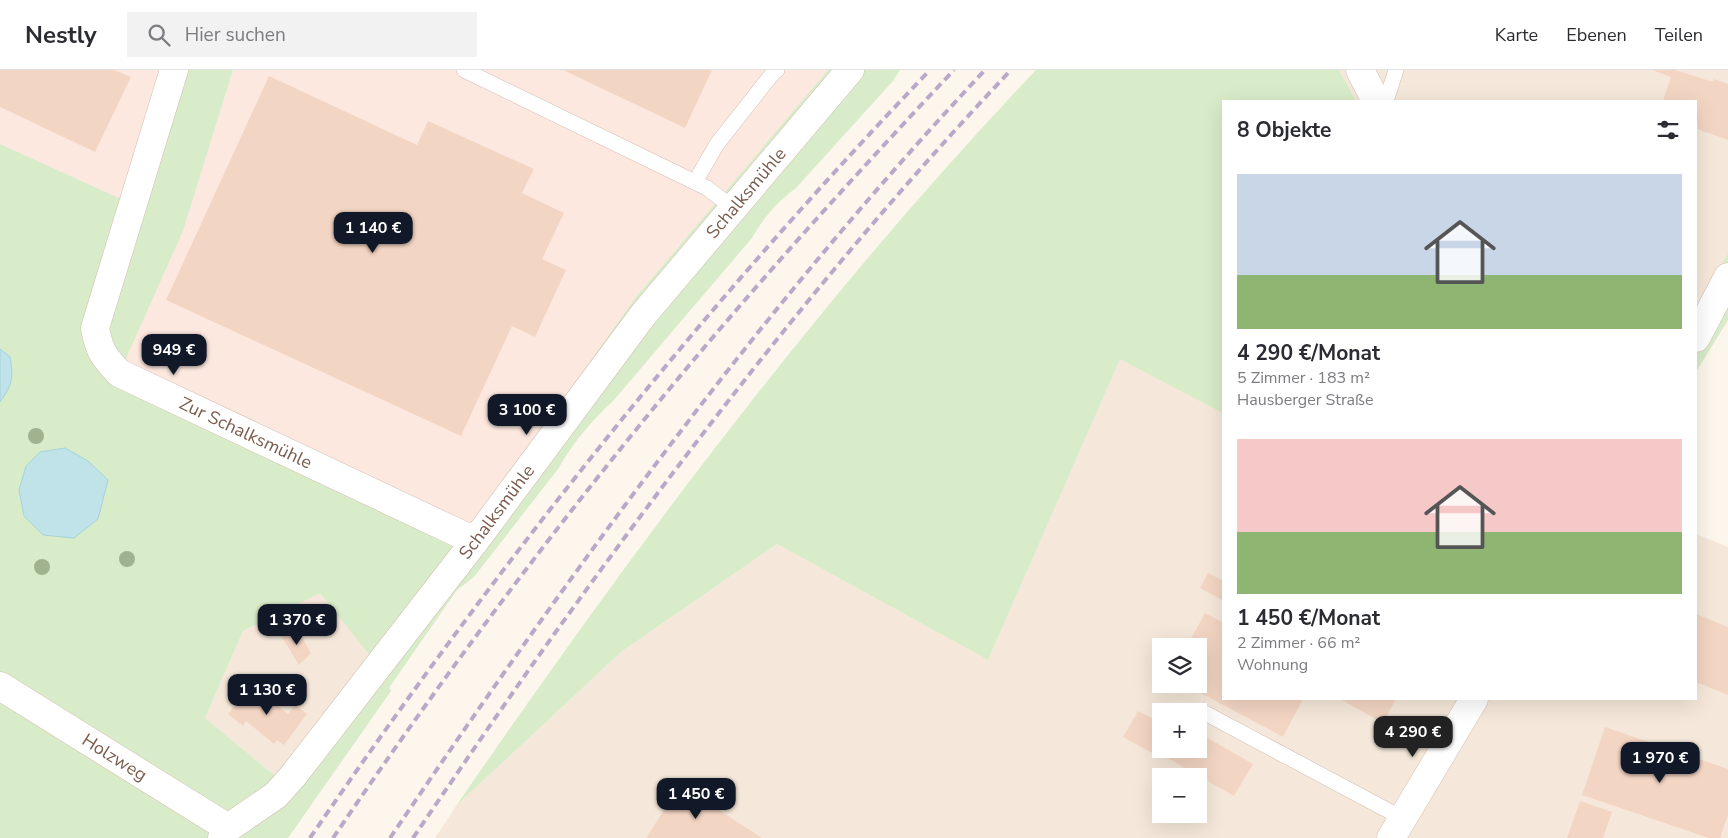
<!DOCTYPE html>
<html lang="de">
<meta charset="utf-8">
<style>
:root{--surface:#fff;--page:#f2f2f3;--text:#2b2b33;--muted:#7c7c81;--line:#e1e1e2;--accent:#111827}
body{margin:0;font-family:"Nunito Sans",sans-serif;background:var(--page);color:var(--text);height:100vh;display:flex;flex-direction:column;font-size:19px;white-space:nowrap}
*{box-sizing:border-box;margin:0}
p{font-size:16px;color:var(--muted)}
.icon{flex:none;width:28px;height:28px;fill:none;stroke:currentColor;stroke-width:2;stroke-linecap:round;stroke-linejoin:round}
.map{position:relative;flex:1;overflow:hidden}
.sheet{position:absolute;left:1222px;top:30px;width:475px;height:600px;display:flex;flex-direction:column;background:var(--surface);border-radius:0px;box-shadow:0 5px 20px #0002}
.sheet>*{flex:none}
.tools{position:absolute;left:1152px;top:568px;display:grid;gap:10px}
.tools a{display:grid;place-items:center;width:55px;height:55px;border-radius:0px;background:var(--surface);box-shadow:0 5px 20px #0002;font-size:25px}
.price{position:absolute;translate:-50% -42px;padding:0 11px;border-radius:10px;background:var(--accent);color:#fff;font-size:16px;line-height:32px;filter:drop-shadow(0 1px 2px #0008)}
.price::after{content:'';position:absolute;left:50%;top:30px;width:15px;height:11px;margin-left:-8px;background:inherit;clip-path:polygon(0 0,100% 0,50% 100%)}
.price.on{background:#222;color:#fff}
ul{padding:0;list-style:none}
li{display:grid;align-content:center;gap:10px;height:265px;padding:0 15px}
li span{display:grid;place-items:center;height:155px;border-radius:0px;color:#555}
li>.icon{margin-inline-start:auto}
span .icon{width:90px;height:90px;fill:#fffc;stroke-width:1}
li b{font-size:21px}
h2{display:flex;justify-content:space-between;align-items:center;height:60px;padding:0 15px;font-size:21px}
header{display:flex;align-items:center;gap:30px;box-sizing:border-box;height:70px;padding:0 25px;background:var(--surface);border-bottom:1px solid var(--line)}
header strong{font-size:24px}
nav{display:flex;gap:28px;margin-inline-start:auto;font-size:18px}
.search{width:350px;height:45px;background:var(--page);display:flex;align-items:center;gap:12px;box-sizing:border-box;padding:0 18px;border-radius:0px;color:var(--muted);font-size:19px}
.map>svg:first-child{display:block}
.residential{fill:#f5e8da;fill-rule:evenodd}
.commercial{fill:#fde8e0}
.green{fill:#d8ecc9;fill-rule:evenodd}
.water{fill:#bfe3e8;stroke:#a5d3da}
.building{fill:#f3d5c3}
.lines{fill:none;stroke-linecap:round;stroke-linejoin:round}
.service-casing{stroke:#d1beb0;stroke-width:16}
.minor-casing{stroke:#d1beb0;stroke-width:29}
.secondary-casing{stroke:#d6c0b0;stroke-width:29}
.service{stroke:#fff;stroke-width:15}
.minor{stroke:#fff;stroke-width:28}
.secondary{stroke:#fff;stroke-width:28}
.rail{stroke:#b9a8c9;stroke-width:4;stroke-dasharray:8 5;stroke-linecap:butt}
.tree{fill:#a0b28e}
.labels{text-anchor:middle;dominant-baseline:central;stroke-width:5;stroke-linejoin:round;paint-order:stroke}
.street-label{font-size:18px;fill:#7a5c4d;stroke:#fffaf3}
</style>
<header>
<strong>Nestly</strong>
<div class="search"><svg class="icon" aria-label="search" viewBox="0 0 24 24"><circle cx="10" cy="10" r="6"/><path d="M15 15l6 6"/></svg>Hier suchen</div>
<nav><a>Karte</a><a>Ebenen</a><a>Teilen</a></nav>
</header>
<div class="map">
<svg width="1728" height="768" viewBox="0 0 1728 768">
<rect width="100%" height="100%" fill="#fdf6ec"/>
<!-- residential -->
<path class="residential" d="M1339,0H1728V183L1696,242V31H1356Z
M1120,288L1224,344V629H1696V464L1728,477V768H435L456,736L621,582L777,474L988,590ZM1161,576H1199V614H1161ZM1161,641H1199V679H1161ZM1161,706H1199V744H1161Z
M320,522L372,587L279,709L205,648L243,561Z"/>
<!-- commercial -->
<path class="commercial" d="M0,0H177L134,136L0,74Z
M233,0H828L636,227L463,469L121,300L183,161Z"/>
<!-- green -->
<path class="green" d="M177,0H233L183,161L121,300L463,469L636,227L828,0H900L893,11L796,118C776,133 765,146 752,168L613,331C591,351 573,373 558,399L474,507L457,520L389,618L391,621L288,768H0V74L134,135ZM320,523L371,587L279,709L205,648L243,561Z
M1036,0H1339L1356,31H1224V344L1120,289L988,590L777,474L621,582L456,736C633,479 821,226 1036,0Z
M1728,183V250L1696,302V242Z"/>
<!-- water -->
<path class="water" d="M0,279L10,287C14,308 12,315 0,332Z
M65,378L88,391L108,410L98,449L74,468L43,465L24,446L19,420L26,396L40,382Z"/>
<!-- building -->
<path class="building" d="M0,0H114L131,7L95,82L0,37Z
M563,0H712L685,58Z
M1652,0H1675L1713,12L1714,9L1728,14V70L1697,59L1698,55L1696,54V31H1663L1671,7Z
M269,6L417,75L428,51L534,99L522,123L564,143L542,189L566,200L535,267L512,256L461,366L166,230Z
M1208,503L1224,511V531L1200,518Z
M1205,543L1224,553V629H1303L1283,667L1184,614H1199V576H1187Z
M1696,544L1728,557V625L1696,612Z
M297,558L311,583L299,595L282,567Z
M251,615L288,644L295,635L307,644L284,675L277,670L274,674L246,651L243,656L228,644Z
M1340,629H1396L1383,653Z
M1138,641L1161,653V671L1154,684L1123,667Z
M1605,657L1728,699V745L1720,768H1709L1582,725Z
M1199,663L1253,694L1234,726L1162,685L1165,679H1199Z
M680,715L762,768H646Z
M1580,731L1612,742L1603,768H1567Z"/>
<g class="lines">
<defs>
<path id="service" d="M464,0L707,118L732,137
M1386,31L1396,0
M695,112L717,74L773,3L777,0
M1205,643L1402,748"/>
<g id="minor">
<path id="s1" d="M174,0L95,258C99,281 104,287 119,303L475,471"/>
<path d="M1696,268L1728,207"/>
<path id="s2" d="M0,616L228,758"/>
<path id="s3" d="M222,768L228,758L276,725L293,706L475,471L643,245L850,0"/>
</g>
<path id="secondary" d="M1360,0L1376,31
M1391,768L1474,629"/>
</defs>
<!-- service casing -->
<use href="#service" class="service-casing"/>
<!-- minor casing -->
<use href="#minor" class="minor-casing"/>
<!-- secondary casing -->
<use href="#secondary" class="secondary-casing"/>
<!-- service -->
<use href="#service" class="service"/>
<!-- minor -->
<use href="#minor" class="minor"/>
<!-- secondary -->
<use href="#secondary" class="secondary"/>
<!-- rail -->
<path class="rail" d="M310,768C496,496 702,238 930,0
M333,768C449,597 574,431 708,273C787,180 870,89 954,0
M390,768C572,500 763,236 985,0
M413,768C460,699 507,630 555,563C696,367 845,175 1011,0"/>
</g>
<!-- trees -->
<g class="tree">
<circle cx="36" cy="366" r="8"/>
<circle cx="127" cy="489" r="8"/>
<circle cx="42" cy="497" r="8"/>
</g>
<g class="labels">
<!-- street labels -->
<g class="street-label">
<text stroke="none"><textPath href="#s3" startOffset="834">Schalksmühle</textPath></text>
<text stroke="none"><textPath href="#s1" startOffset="462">Zur Schalksmühle</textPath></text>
<text stroke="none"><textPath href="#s3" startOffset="429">Schalksmühle</textPath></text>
<text stroke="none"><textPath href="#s2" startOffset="135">Holzweg</textPath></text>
</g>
</g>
</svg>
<div class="tools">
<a><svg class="icon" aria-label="layers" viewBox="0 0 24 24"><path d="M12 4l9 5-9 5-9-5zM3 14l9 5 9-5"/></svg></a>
<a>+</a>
<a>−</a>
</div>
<b class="price" style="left:373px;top:184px">1 140 €</b>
<b class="price" style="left:174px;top:306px">949 €</b>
<b class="price" style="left:527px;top:366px">3 100 €</b>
<b class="price" style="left:297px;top:576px">1 370 €</b>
<b class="price" style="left:267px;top:646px">1 130 €</b>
<b class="price on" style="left:1413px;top:688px">4 290 €</b>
<b class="price" style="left:1660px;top:714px">1 970 €</b>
<b class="price" style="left:696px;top:750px">1 450 €</b>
<section class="sheet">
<h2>8 Objekte<svg class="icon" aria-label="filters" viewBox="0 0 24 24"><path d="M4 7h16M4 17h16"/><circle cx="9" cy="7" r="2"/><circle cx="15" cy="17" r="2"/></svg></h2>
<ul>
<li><span style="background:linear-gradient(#c9d6e8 65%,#8fb573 0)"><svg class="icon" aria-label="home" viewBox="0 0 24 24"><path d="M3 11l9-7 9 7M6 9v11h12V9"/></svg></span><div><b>4 290 €/Monat</b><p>5 Zimmer · 183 m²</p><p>Hausberger Straße</p></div></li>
<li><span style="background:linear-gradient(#f6c9c9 60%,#8fb573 0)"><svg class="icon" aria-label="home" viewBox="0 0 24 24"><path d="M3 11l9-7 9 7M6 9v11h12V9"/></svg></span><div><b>1 450 €/Monat</b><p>2 Zimmer · 66 m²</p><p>Wohnung</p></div></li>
</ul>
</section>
</div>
